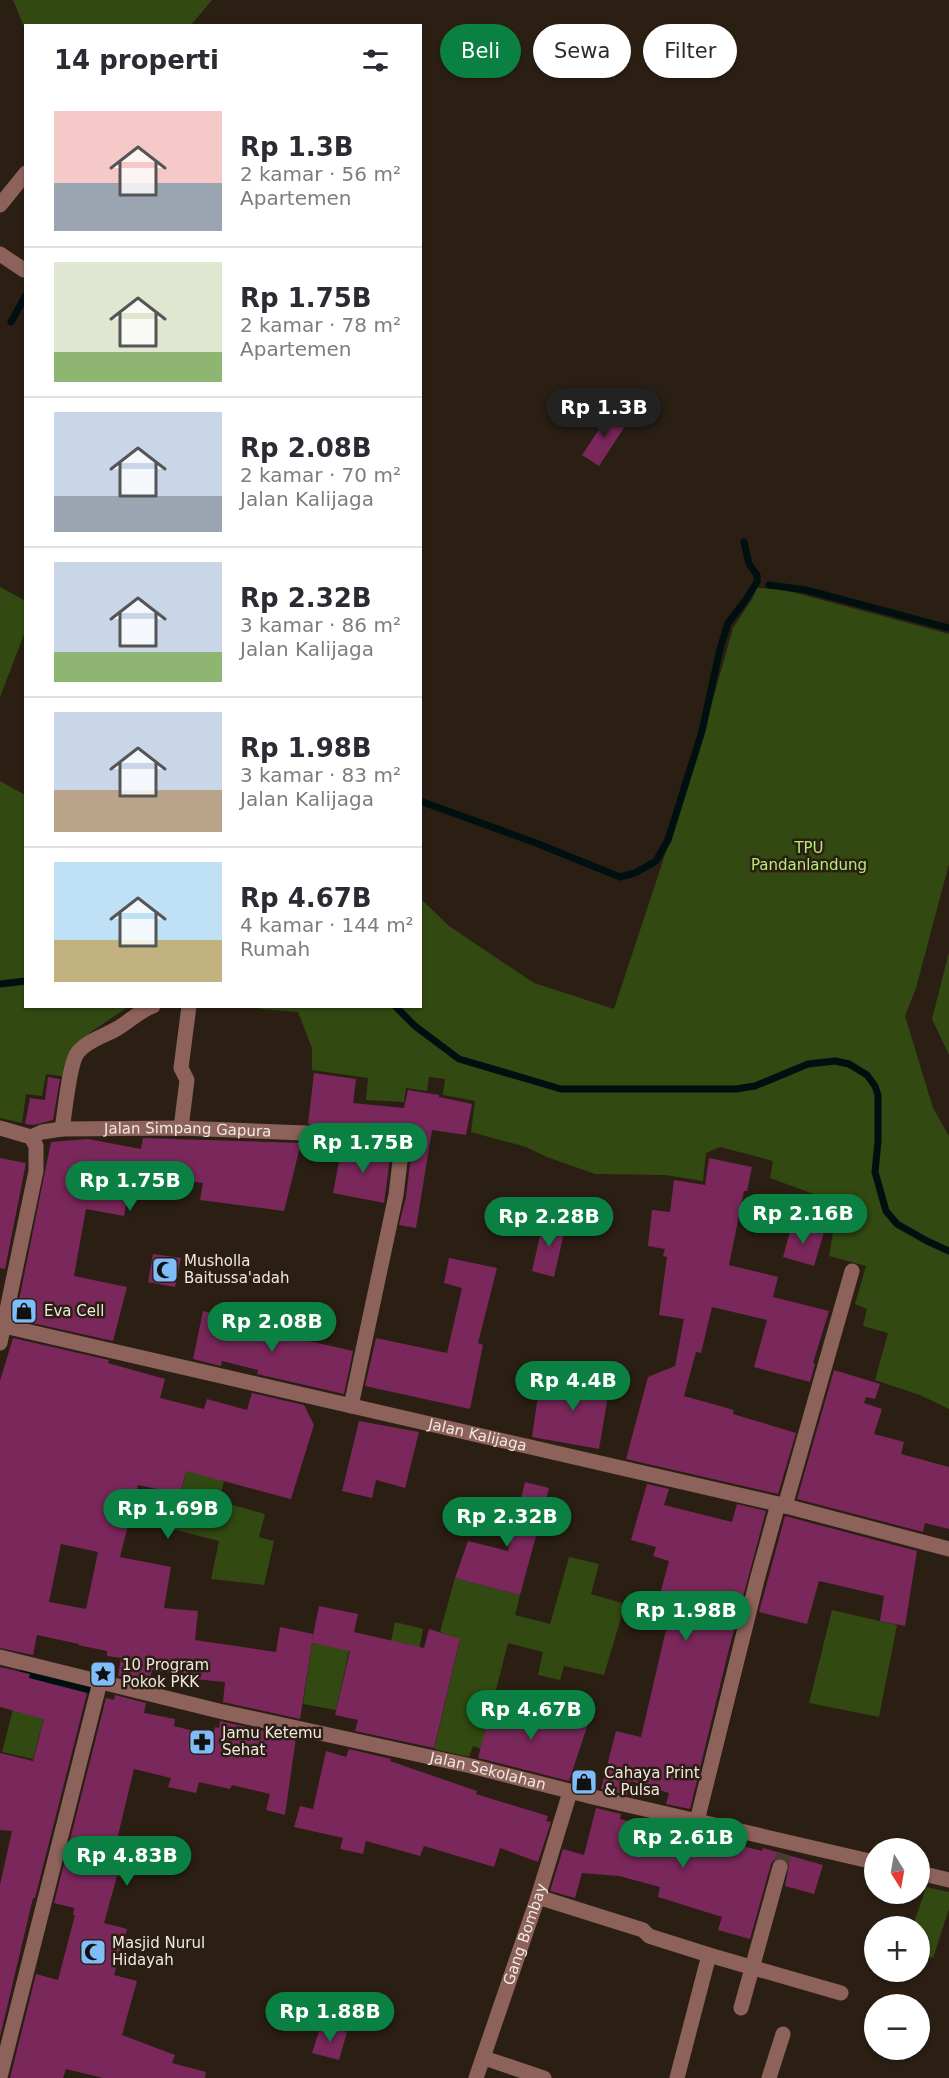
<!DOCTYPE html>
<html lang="id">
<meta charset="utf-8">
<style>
:root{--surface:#fff;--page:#f2f2f3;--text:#2b2b33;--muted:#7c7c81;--line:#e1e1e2;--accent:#0b8043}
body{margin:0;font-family:"DejaVu Sans",sans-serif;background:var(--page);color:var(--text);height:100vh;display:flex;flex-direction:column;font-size:22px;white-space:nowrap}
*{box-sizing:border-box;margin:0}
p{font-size:20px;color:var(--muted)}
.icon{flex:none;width:33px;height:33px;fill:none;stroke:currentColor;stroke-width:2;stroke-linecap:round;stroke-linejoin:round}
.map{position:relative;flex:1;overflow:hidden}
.details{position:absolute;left:24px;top:24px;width:398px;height:984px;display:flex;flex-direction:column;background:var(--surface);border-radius:0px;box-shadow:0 2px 4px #0004}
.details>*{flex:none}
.guide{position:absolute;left:440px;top:24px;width:418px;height:54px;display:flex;gap:12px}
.needle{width:39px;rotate:169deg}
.controls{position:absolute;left:864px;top:1838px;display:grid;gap:12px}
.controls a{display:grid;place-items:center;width:66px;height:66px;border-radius:50%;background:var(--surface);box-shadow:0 2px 4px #0004;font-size:30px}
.price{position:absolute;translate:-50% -51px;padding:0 14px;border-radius:21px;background:var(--accent);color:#fff;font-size:20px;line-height:39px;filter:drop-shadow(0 2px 3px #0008)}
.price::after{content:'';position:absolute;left:50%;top:36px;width:18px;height:14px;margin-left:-9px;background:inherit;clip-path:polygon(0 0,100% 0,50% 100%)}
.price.on{background:#222;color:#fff}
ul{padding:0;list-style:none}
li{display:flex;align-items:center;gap:18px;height:150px;padding:0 30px}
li+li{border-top:2px solid var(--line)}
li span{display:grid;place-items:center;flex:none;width:168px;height:120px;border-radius:0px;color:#555}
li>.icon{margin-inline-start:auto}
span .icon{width:72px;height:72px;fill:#fffc;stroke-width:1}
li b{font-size:26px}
h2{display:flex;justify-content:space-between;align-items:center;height:72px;padding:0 30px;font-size:26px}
.pill{padding:0 21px;border-radius:27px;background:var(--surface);box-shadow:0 2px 4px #0004;font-size:21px;line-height:54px}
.pill.on{background:var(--accent);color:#fff}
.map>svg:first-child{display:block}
.green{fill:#324911}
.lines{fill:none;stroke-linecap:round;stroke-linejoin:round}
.stream{stroke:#000f10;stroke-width:7}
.building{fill:#7a275b;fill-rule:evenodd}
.minor-tunnel{stroke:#493d33;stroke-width:15;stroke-dasharray:15 8;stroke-linecap:butt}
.minor{stroke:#8d625a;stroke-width:15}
.labels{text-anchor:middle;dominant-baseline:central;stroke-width:5;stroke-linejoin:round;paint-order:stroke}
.park-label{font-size:15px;fill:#b5ec75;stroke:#2b1f14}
.street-label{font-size:15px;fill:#f1e9e1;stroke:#2b1f14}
.poi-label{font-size:15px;fill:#f1e9e1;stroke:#2b1f14;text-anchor:start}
</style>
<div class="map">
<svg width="949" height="2078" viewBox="0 0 949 2078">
<rect width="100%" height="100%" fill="#2b1f14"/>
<!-- green -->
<path class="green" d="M13,0H212L191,25L26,26L25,29Z
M0,587L26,601L25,632L0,697Z
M757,588L781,589L949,634V864L916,988L905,1016L933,1108L949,1136V1409L920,1395L875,1380L888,1333L863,1326L867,1309L855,1304L866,1266L829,1256L838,1203L770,1178L773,1161L720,1147L706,1153L703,1181L665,1175L595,1174L547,1157L526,1147L471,1132L475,1101L443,1095L445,1079L429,1077L427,1091L406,1088L404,1102L366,1100L368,1078L312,1070V1048L298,1012L259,1009L258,1007L420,1006V898L449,926L534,983L614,1009L693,770L733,628L752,599Z
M0,781L25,795L26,1006L128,1007L91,1032L72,1050L66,1077L46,1074L42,1096L26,1094L22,1123L0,1118Z
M949,952V1055L932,1019Z
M188,1463L224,1481L219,1501L265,1514L259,1537L274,1541L264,1585L211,1579L219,1541L172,1529Z
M569,1557L599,1564L591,1594L625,1604L604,1675L564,1666L560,1680L538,1675L543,1652L508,1643L481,1749L473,1746L469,1757L434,1749L460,1640L440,1632L455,1578L520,1595L515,1615L550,1624Z
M832,1610L897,1625L879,1717L809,1703Z
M395,1622L423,1629L413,1681L386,1665Z
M354,1629L336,1710L303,1704L312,1643L322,1645Z
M36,1679L53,1684L33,1759L2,1752L19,1686L33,1690Z
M926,1887L949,1892V1909L933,1958L920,1954V1926H913Z"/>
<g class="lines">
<!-- stream -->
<path class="stream" d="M11,322L26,295
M769,585L806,590L949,628
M420,801L536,843L620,877L635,873L656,861L668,840L702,731L720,649L728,623L745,601L757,582V575L749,564L744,542
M0,984L26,981
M395,1006L415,1026L459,1059L561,1089H736L755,1086L808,1064L835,1061L849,1064L867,1075L875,1086L878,1095V1141L875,1172L886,1211L897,1224L927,1241L949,1251
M22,1673L90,1690"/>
</g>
<!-- building -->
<path class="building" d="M610,413L627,423L599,466L582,455Z
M314,1073L356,1079L353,1103L404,1108L408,1090L439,1095V1097L472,1104L466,1135L432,1130L416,1228L399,1225L406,1197L411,1154L408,1139L396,1132L308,1124Z
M48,1077L60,1079L53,1120L34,1125L25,1124L30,1098L45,1100Z
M143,1138L301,1143L284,1211L200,1200L203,1183L162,1178L158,1200L128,1196L124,1216L86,1209L74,1276L127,1287L113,1341L19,1320L20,1316L16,1315L51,1142L88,1139L141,1149Z
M342,1146L391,1151L384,1203L333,1193Z
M0,1158L26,1163L5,1269L0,1268Z
M709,1158L752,1167L747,1191H744L729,1265L778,1277L773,1297L829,1311L813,1363L815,1364L810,1382L754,1367L767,1320L712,1307L701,1353L696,1352L684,1396L734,1410L733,1414L796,1433L778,1494L626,1459L648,1377L675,1366L684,1319L659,1315L667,1257L663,1256L665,1249L648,1246L652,1210L670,1212L674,1180L705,1185Z
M544,1218L566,1224L554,1277L532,1271Z
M792,1224L824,1232L814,1266L783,1257Z
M153,1254L181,1258L175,1287L148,1282Z
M449,1258L497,1268L478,1343L483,1345L470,1409L365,1386L376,1338L447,1353L462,1288L444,1283Z
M203,1311L265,1326V1329L291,1335V1337L353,1351L344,1394L257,1374L258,1370L222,1361L221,1366L193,1359Z
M13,1338L109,1360L108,1363L165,1379L160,1398L204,1409L207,1399L247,1410L252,1393L304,1405L314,1425L291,1499L186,1471L180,1494L138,1485L120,1557L171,1567L164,1608L198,1611L195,1640L276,1652L280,1627L313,1634L312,1641L319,1606L358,1614L354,1632L424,1648L429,1629L460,1639L434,1748L355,1731L358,1720L335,1715L350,1651L312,1643L300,1719L223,1702L225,1682L194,1679V1676L152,1670L149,1684L118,1676L121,1658L107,1656V1651L78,1645L79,1644L37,1635L33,1655L0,1648V1381ZM61,1544L98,1552L86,1609L49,1602Z
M592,1369L612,1372L599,1449L532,1437L540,1381L589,1389Z
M834,1370L880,1384L875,1399L866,1397L864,1403L882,1409L874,1434L904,1442L901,1454L949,1467V1529L925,1523L923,1532L797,1499Z
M359,1421L419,1432L405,1488L376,1480L372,1498L342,1491Z
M525,1482L549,1488L520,1595L455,1578L468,1541L508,1551Z
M647,1484L669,1489L664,1505L732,1522L737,1504L766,1511L729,1649L690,1809L666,1804L669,1793L631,1781L627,1795L601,1789L616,1731L641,1737L669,1617L655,1613L669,1561L653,1556L656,1547L631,1540Z
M785,1516L917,1551L905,1626L880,1621L884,1596L819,1581L807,1624L759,1612Z
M0,1667L30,1674L29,1678L87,1693L35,1898H33L0,2037V1885L12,1831L0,1830V1753L33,1761L44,1719L0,1707Z
M115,1695L146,1703L144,1713L175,1719L174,1726L213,1736L215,1727L219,1728L220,1721L296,1738L285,1815L266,1810L270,1794L232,1785L230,1789L199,1782L196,1793L168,1787L171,1778L134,1769L114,1852L126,1855L121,1877L117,1876L104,1923L127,1929L114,1975L137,1981L122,2035L175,2055L172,2063L206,2072L205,2078H103L66,2069L63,2078H10L36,1974L58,1980L75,1915H73L74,1908L54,1903L106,1698L114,1700Z
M494,1697L522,1702L520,1712L588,1724L569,1781L478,1758Z
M349,1749L391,1759L390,1761L477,1791L476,1794L548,1816L546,1821L551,1822L538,1862L500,1848L494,1867L424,1846L420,1856L366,1841L363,1854L340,1849L343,1838L294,1827L300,1806L313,1809L326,1751L346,1757Z
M596,1808L621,1814L620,1819L661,1830L663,1823L686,1829V1832L762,1851L763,1848L823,1865L814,1894L785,1886L789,1864L783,1858L774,1860L771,1864L750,1939L718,1930L722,1917L658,1897L660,1887L619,1876L582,1873L575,1898L550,1891L563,1849L584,1855Z
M321,2025L347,2032L339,2060L312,2053Z"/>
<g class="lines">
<!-- minor-tunnel -->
<path class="minor-tunnel" d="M780,1867L784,1854"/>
<!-- minor -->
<g class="minor">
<path d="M0,205L26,173"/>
<path d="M0,254L24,270"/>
<path d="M0,1128L31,1137"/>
<path d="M181,1128L187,1080L181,1068L189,1006"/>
<path d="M62,1129C65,1113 69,1063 78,1052C88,1040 105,1036 118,1028C130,1021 139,1011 153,1006"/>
<path id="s1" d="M31,1137L42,1132L62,1129L181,1128L305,1133L395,1142L400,1145L401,1153L396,1195L351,1406"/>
<path id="s2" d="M4,1326L778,1504L949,1549"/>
<path d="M0,1343L36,1171V1146L31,1137"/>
<path d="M785,1506L852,1271"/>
<path id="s3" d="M0,1657L219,1711L471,1766L593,1797L874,1862"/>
<path d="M697,1821L757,1580L778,1504"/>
<path d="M920,1873L949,1880"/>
<path d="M538,1897L643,1930L649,1936L709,1955L841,1993"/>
<path d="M741,2008L780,1867"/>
<path d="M484,2058L544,2078"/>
<path d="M0,2077L100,1682"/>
<path id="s4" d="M476,2078L538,1897L570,1792"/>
<path d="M677,2078L709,1955"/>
<path d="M769,2078L783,2034"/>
</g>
</g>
<!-- icons -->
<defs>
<symbol id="mosque-square" viewBox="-11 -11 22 22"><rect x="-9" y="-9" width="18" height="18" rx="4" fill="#7ebdf9" stroke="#2b1f14"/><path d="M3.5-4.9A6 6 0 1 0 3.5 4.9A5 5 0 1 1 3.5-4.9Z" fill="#111"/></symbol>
<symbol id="shop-square" viewBox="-11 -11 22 22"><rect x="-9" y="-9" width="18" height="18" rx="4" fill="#7ebdf9" stroke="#2b1f14"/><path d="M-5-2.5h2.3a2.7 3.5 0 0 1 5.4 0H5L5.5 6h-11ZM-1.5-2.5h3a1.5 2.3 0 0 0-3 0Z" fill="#111"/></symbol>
<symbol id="sight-square" viewBox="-11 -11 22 22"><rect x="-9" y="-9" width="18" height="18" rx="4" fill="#7ebdf9" stroke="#2b1f14"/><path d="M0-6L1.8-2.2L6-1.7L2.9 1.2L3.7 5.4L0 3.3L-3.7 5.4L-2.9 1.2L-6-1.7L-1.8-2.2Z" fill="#111"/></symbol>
<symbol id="pharmacy-square" viewBox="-11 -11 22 22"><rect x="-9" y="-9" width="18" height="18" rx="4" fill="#7ebdf9" stroke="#2b1f14"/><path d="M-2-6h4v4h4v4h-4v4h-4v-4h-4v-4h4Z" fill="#111"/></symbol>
</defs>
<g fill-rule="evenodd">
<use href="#mosque-square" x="150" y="1255" width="30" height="30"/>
<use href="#shop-square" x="9" y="1296" width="30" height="30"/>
<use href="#sight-square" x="88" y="1659" width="30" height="30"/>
<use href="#pharmacy-square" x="187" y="1727" width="30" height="30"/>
<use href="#shop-square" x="569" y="1767" width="30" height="30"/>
<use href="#mosque-square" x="78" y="1937" width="30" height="30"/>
</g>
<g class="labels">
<!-- park labels -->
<g class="park-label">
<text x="809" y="848">TPU<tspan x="809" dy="17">Pandanlandung</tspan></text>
</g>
<!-- street labels -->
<g class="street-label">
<text stroke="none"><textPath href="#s1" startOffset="158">Jalan Simpang Gapura</textPath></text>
<text stroke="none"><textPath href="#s2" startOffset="486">Jalan Kalijaga</textPath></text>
<text stroke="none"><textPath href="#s3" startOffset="501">Jalan Sekolahan</textPath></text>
<text stroke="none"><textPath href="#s4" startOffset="152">Gang Bombay</textPath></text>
</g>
<!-- poi labels -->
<g class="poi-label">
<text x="184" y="1261">Musholla<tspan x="184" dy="17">Baitussa'adah</tspan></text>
<text x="44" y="1311">Eva Cell</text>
<text x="122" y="1665">10 Program<tspan x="122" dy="17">Pokok PKK</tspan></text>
<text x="222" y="1733">Jamu Ketemu<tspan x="222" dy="17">Sehat</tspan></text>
<text x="604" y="1773">Cahaya Print<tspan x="604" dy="17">&amp; Pulsa</tspan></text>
<text x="112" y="1943">Masjid Nurul<tspan x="112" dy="17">Hidayah</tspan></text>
</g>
</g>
</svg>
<div class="controls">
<a><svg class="needle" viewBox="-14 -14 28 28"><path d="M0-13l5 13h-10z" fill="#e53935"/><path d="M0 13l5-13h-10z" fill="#7c7c81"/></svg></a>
<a>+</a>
<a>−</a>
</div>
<b class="price on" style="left:604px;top:439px">Rp 1.3B</b>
<b class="price" style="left:363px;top:1174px">Rp 1.75B</b>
<b class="price" style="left:130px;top:1212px">Rp 1.75B</b>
<b class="price" style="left:803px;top:1245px">Rp 2.16B</b>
<b class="price" style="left:549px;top:1248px">Rp 2.28B</b>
<b class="price" style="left:272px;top:1353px">Rp 2.08B</b>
<b class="price" style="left:573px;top:1412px">Rp 4.4B</b>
<b class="price" style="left:168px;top:1540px">Rp 1.69B</b>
<b class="price" style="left:507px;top:1548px">Rp 2.32B</b>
<b class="price" style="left:686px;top:1642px">Rp 1.98B</b>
<b class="price" style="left:531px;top:1741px">Rp 4.67B</b>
<b class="price" style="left:683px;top:1869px">Rp 2.61B</b>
<b class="price" style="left:127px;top:1887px">Rp 4.83B</b>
<b class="price" style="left:330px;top:2043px">Rp 1.88B</b>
<div class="guide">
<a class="pill on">Beli</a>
<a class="pill">Sewa</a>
<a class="pill">Filter</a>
</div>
<section class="details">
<h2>14 properti<svg class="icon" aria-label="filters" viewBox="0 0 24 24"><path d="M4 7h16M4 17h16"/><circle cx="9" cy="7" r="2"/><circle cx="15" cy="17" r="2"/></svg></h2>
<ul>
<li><span style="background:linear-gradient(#f6c9c9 60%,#9aa5b1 0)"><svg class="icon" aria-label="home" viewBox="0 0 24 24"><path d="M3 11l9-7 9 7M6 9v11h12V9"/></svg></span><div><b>Rp 1.3B</b><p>2 kamar · 56 m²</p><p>Apartemen</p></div></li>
<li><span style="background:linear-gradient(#dfe7d0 75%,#8fb573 0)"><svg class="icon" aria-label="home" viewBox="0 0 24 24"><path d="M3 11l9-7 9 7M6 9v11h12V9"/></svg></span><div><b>Rp 1.75B</b><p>2 kamar · 78 m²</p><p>Apartemen</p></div></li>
<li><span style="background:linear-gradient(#c9d6e8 70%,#9aa5b1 0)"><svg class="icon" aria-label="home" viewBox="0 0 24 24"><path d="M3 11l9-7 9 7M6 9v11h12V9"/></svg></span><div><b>Rp 2.08B</b><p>2 kamar · 70 m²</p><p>Jalan Kalijaga</p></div></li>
<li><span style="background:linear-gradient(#c9d6e8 75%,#8fb573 0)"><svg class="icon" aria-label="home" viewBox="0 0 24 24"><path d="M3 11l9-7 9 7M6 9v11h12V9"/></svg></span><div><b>Rp 2.32B</b><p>3 kamar · 86 m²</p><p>Jalan Kalijaga</p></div></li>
<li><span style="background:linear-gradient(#c9d6e8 65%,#b9a48a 0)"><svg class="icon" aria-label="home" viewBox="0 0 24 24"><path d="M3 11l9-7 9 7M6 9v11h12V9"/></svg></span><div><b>Rp 1.98B</b><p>3 kamar · 83 m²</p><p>Jalan Kalijaga</p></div></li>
<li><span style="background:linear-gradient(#bfe0f5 65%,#c2b280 0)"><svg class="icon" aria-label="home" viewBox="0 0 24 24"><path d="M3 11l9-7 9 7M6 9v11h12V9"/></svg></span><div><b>Rp 4.67B</b><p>4 kamar · 144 m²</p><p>Rumah</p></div></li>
</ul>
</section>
</div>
